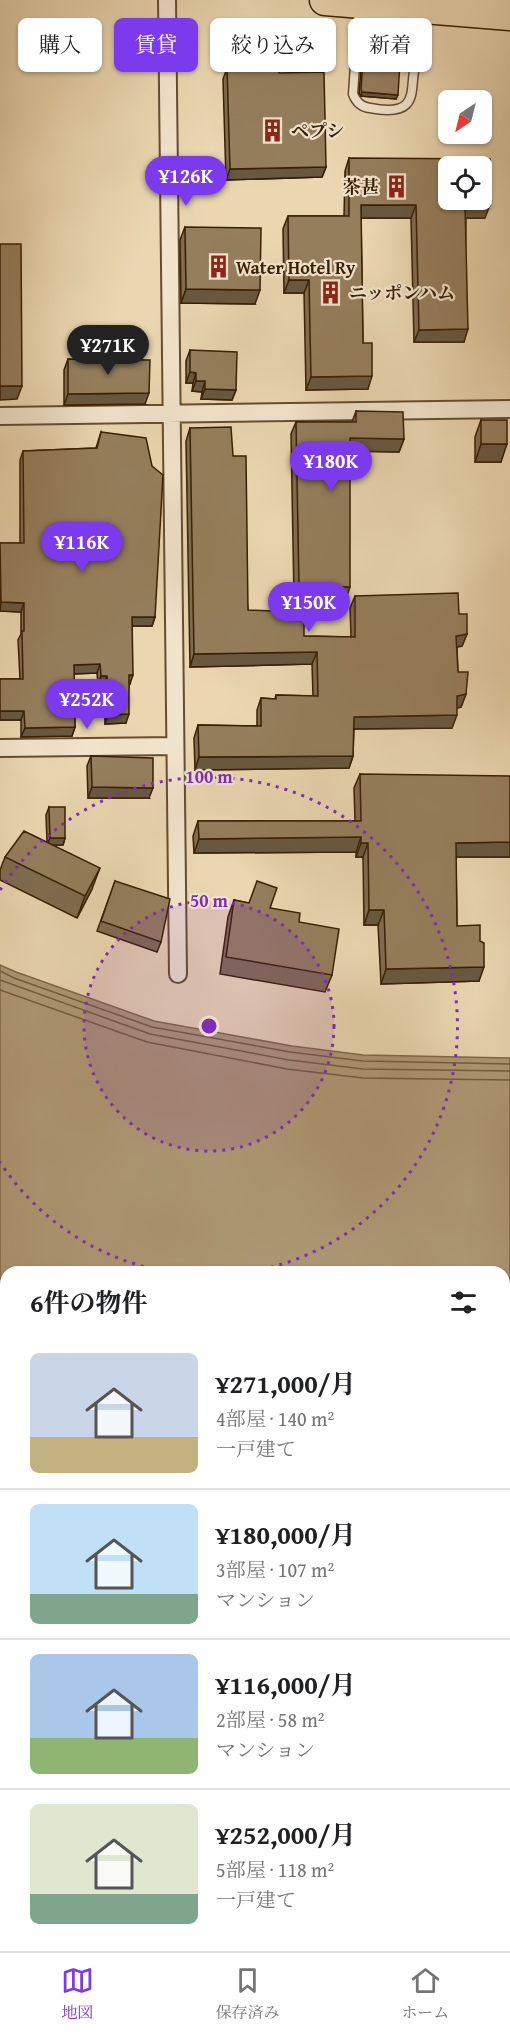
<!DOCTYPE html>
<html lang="ja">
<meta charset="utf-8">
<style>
:root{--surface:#fff;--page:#f2f2f2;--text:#202124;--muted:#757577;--line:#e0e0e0;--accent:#7c3aed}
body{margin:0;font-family:"Gentium Book Plus","Noto Serif JP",serif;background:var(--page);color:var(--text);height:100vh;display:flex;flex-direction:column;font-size:22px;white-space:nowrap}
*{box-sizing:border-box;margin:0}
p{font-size:20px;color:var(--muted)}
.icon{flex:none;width:33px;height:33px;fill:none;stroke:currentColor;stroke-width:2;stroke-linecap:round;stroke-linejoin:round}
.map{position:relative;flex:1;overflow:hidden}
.side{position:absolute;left:0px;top:1266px;width:510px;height:686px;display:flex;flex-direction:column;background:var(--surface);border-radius:18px 18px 0 0;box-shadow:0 2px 4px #0004}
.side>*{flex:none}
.guide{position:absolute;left:18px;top:18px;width:474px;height:54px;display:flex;gap:12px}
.needle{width:39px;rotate:215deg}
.controls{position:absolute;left:438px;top:90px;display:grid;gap:12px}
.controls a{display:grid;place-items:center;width:54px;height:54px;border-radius:9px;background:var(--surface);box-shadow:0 2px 4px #0004;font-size:30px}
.price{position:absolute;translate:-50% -51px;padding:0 14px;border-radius:21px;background:var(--accent);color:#fff;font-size:20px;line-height:39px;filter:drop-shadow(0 2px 3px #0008)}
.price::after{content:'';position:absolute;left:50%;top:36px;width:18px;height:14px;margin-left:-9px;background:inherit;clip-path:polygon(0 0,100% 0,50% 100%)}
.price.on{background:#222;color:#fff}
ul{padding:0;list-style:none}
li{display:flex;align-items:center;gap:18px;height:150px;padding:0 30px}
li+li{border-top:2px solid var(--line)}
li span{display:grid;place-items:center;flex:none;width:168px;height:120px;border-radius:9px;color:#555}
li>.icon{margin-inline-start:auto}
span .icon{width:72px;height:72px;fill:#fffc;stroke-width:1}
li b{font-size:26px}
h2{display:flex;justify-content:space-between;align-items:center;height:72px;padding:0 30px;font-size:26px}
.tag{padding:0 21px;border-radius:9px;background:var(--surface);box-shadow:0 2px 4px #0004;font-size:21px;line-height:54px}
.tag.on{background:var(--accent);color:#fff}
.tabs{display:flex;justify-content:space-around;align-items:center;height:84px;border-top:2px solid var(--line);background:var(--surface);font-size:16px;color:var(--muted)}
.tabs a{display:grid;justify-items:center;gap:3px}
.tabs .on{color:var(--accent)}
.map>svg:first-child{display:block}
.water{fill:#ae9875;stroke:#7f6847;stroke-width:1.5;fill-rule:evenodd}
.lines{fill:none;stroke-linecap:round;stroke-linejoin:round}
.shore{stroke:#745c3c;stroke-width:1.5}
.lane-casing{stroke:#654d2e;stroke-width:11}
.street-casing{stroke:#654d2e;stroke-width:20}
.highway-casing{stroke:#391f02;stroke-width:33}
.lane{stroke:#f1e4cc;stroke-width:8}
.street{stroke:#f1e4cc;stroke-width:16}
.highway{stroke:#ead6b0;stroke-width:30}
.wall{fill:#806c4f;stroke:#391f02;stroke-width:1.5}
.shaded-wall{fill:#685840;stroke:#391f02;stroke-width:1.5}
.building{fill:#957e5c;stroke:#391f02;stroke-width:1.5;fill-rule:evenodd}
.ring{fill:none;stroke:#7b2cbf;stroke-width:3;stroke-dasharray:3 6}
.labels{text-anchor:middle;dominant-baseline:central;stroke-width:4.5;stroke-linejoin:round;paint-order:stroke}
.poi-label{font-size:18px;font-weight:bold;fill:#391f02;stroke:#f1e4cc;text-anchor:start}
.centre{fill:#7b2cbf;stroke:#f1e4cc;stroke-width:3}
.ring-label{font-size:18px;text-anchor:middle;font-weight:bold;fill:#7b2cbf;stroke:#f1e4cc;stroke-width:4.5;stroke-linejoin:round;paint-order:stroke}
</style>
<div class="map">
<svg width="510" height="1951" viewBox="0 0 510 1951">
<rect width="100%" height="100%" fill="#ead6b0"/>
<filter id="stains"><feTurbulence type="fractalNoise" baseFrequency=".00333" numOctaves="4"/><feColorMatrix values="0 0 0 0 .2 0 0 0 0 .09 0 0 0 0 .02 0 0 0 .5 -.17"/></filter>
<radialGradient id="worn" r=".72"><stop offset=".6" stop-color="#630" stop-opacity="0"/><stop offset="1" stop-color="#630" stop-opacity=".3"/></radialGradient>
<!-- water -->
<path class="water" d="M0,965L16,972L154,1021L292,1046L363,1055L510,1058V1951H0ZM6,1272H504V1946H6Z"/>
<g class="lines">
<!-- shore -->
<path class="shore" d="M0,971L14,978L152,1027L290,1052L363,1061L510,1064
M0,980L150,1034L289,1060L363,1069L510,1071
M0,990L147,1042L287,1069L363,1078L510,1080"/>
<defs>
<path id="lane" d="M359,7L353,94C356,102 361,107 370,108C433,120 400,75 423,51
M358,35L423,42"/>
<path id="street" d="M167,0L178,974
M0,416L510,409
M0,748L175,746"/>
<path id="highway" d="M325,0L510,15"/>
</defs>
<!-- lane casing -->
<use href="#lane" class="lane-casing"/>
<!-- street casing -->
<use href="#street" class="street-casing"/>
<!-- highway casing -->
<use href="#highway" class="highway-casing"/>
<!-- lane -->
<use href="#lane" class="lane"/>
<!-- street -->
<use href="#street" class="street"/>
<!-- highway -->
<use href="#highway" class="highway"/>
</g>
<!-- wall -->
<path class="wall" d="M364,43L396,99L361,96L359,93L363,46Z
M227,68L279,73L326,167L322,177L226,180L223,79Z
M349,158L485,218H466L464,342H414L411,218H361L363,343L368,389L306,390L304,293H284L283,229L288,216H344L345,171Z
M185,227L255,304L181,303L180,240Z
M190,350L236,390L232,400L201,399L202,392L192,391L193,383H186V361Z
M68,359L145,404L64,405V370Z
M356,411L404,439L399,452L350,451L346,599L294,598L291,434L296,422H352Z
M481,420L501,462H475V437Z
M190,428L233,456L248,610L304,636L351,637L350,608L355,596L459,614L467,634L462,646L457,647L458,672L466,694L461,707L457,708L452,728L354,729L353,756L349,768L195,770L194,738L198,725L257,726V710L261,698L275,699L276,695L313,696L312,664L190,667L186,441Z
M101,432L155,617L152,626H132L130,684H129L126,723L105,724L104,685H98L97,673L74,674L75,727L72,736L21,737V720H0V679H20L18,640L21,634V612L0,611V543H20V460L23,451L96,448Z
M91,756L149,798H88L87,766Z
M360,774L510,857H456L457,926L479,981L381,984L378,925H364L363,857H356V852L194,853L193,836L198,821H355L354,788Z
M49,807L65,838L63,845H53L92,889L77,918L0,880V870L5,857L47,842L46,815Z
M115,881L161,942L157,952L97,931Z
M234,900L270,908L299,922L332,975L325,992L220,974L228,917Z"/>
<!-- shaded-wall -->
<path class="shaded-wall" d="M362,92L398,95L396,99L361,96Z
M326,167L322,177L226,180L230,169Z
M361,205H416L411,218H357Z
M465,205H490L485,218H461Z
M289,280H309L304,293H284Z
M186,289L260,290L255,304L181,303Z
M468,329L464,342H414L419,330Z
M190,372L196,373L193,383H186Z
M372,376L368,389L306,390L311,377Z
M196,381H205L202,392L192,391Z
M0,386H22L17,399L0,400Z
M205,389L236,390L232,400L201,399Z
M149,393L145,404L64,405L68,394Z
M350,438L404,439L399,452L346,451Z
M481,444H507L501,462H475Z
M299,585L350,587L346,599L294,598Z
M1,602L24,603L21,612L0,611Z
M132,617H155L152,626H129Z
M467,634L462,646L452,648L456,636Z
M317,652L312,664L190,667L194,654Z
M100,664L97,673L71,674L74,665Z
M129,675H133L130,684H126Z
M101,676H107L104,685H98Z
M466,694L461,707L453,709L457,696Z
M0,711H24L21,720H0Z
M129,714L126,723L105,724L108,715Z
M457,715L452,728L349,729L354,717Z
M75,727L72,736L21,737L25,728Z
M353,756L349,768L195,770L199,757Z
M92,787L153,788L149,798H88Z
M361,837L356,852L194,853L199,839Z
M50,838H65L63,845H47Z
M510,842V857H451L456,843Z
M361,843H368L363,857H356Z
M100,868L92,889L77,918L85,896Z
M369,910H384L378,925H364Z
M484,967L479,981L381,984L386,969Z"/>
<!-- building -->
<path class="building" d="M364,43L401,45L398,95L362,92L361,89Z
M279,67V73L324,72L326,167L230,169L227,68Z
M349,158L490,159V205H465L468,329L419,330L416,205H361L363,343H372V376L311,377L309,280H289L288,216H349ZM448,166H482V200H448Z
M185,227L261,228L260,290L186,289Z
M0,244H21L22,386H0Z
M190,350L237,352L236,390L205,389V381H196V373L190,372Z
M68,359L150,360L149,393L68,394Z
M356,411L403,412L404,439L350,438V587L299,585L296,422H356Z
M481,420H507V444H481Z
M231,427L233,456H246L248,610L304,612V636L355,637V596L458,593L459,614H467V634L456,636L458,672H468L466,694L457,696V715L354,717L353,756L199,757L198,725L261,726V698L276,699V695L318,696L317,652L194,654L190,428Z
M101,432L146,438L152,466L163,475L155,617H132L133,675H129V714L108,715L107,676H101L100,664L74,665L75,727L25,728L24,711H0V679H23L22,631H24V603L1,602L0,543H24L23,451L97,448Z
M91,756L153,758V788L92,787Z
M360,774L510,776V842L456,843L457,926L480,925V941L484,943V967L386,969L384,910H369L368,843H361V837L199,839L198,821H361Z
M49,807H65V838H50Z
M24,831L100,868L85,896L5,857Z
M115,881L170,899L161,942L101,921Z
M257,881L277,888L270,908L300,913L299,922L339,929L332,975L226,957L234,900L249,903Z"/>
<!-- distance rings -->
<circle cx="209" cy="1026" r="125" fill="#7b2cbf" fill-opacity=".12"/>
<g class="ring">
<circle cx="209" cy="1026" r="125"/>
<path d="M170 1272A249 249 0 0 1 0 1162M0 890A249 249 0 1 1 248 1272"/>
</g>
<!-- icons -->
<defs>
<symbol id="building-bare" viewBox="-9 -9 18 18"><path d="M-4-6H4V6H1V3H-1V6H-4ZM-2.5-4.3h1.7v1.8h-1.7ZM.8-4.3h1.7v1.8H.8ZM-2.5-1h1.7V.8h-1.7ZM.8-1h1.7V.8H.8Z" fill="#8f2418" stroke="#f1e4cc" stroke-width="2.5" paint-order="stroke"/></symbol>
</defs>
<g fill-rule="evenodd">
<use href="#building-bare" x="256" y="114" width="33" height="33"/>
<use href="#building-bare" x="380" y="170" width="33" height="33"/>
<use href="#building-bare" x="202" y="250" width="33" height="33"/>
<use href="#building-bare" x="314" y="276" width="33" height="33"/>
</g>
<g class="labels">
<!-- poi labels -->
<g class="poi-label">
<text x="291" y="130">ペプシ</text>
<text x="379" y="186" text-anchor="end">茶甚</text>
<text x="236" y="267">Water Hotel Ry</text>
<text x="349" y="292">ニッポンハム</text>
</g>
</g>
<circle cx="209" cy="1026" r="9" class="centre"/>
<g class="ring-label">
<text x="209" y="783">100 m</text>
<text x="209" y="907">50 m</text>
</g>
<rect width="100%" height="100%" filter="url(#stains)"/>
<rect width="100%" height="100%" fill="url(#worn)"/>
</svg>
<div class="controls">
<a><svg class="needle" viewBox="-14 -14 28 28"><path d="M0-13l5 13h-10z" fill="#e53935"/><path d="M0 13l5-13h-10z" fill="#757577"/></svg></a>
<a><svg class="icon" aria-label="locate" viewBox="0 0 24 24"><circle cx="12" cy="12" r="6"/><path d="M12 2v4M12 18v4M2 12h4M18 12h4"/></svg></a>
</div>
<b class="price" style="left:186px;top:207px">¥126K</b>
<b class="price on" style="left:108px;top:376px">¥271K</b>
<b class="price" style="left:331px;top:492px">¥180K</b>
<b class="price" style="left:82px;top:573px">¥116K</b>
<b class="price" style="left:309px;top:633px">¥150K</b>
<b class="price" style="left:87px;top:730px">¥252K</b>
<div class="guide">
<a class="tag">購入</a>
<a class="tag on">賃貸</a>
<a class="tag">絞り込み</a>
<a class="tag">新着</a>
</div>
<section class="side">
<h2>6件の物件<svg class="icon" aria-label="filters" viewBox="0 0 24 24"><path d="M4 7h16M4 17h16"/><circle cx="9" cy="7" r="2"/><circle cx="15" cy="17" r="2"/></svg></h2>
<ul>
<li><span style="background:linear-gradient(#c9d6e8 70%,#c2b280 0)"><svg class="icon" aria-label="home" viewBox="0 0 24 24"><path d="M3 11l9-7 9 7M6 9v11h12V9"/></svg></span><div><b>¥271,000/月</b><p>4部屋 · 140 m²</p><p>一戸建て</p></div></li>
<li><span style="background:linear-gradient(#bfe0f5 75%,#7fa58c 0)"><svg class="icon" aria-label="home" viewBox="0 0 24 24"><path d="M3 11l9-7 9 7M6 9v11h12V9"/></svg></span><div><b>¥180,000/月</b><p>3部屋 · 107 m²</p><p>マンション</p></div></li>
<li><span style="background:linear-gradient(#a9c7e8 70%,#8fb573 0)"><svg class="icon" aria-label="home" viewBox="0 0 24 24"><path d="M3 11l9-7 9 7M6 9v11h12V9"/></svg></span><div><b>¥116,000/月</b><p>2部屋 · 58 m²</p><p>マンション</p></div></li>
<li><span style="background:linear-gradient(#dfe7d0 75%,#7fa58c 0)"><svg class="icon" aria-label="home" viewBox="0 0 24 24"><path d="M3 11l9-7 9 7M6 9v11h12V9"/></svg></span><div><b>¥252,000/月</b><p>5部屋 · 118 m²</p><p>一戸建て</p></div></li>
</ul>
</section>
</div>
<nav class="tabs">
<a class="on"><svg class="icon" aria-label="map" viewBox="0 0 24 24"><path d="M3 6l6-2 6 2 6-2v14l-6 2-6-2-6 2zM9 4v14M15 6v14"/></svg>地図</a>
<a><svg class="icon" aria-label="saved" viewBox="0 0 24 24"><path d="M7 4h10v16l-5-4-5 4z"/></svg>保存済み</a>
<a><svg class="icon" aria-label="home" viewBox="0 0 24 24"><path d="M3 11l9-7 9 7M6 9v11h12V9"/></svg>ホーム</a>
</nav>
